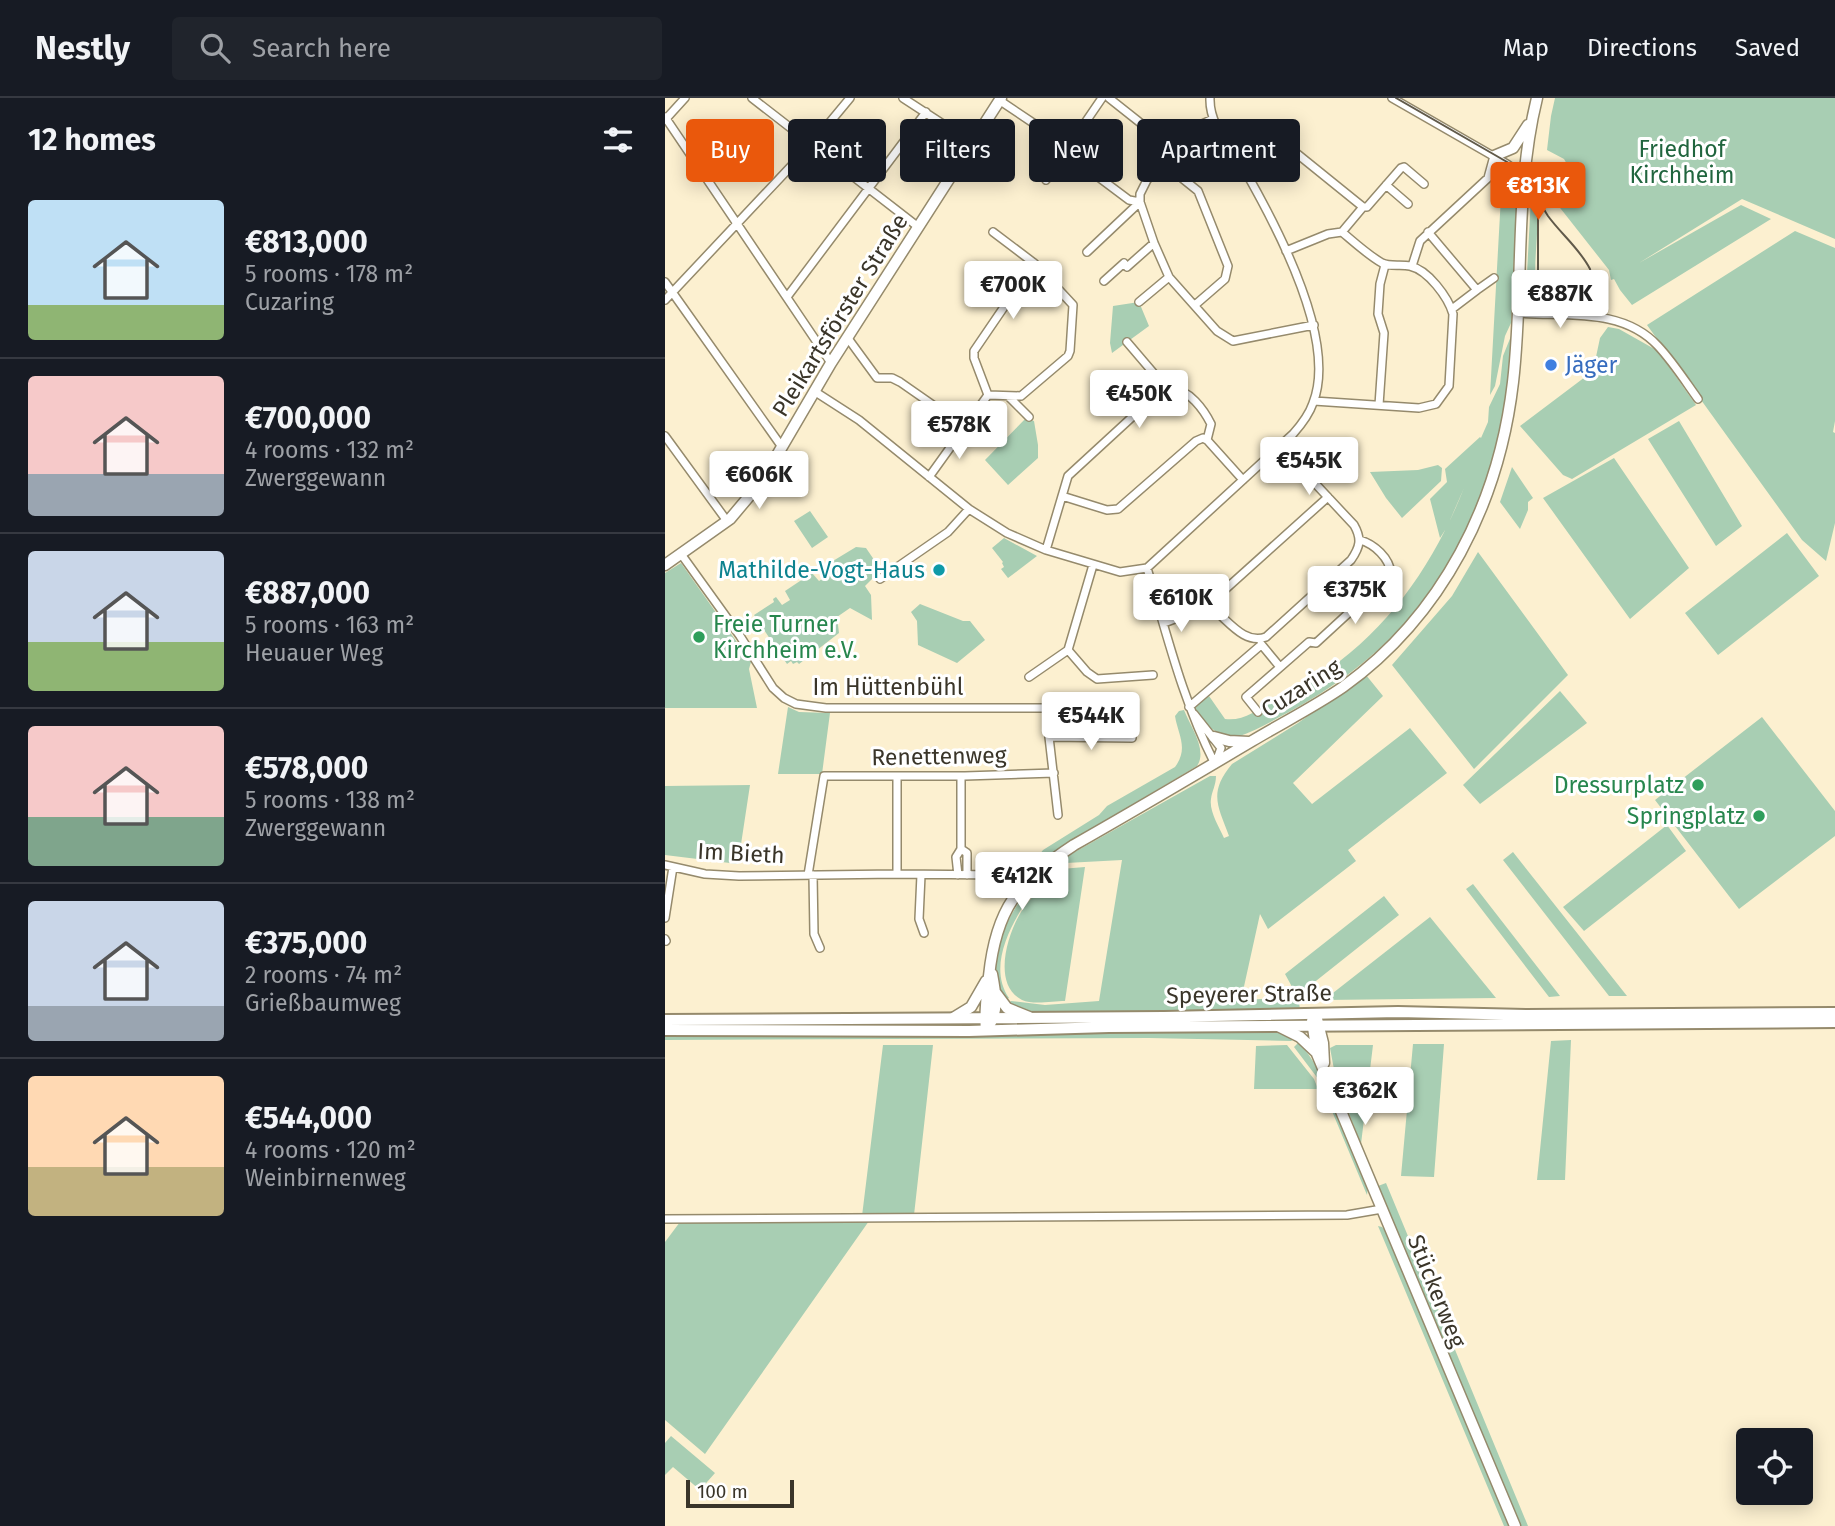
<!DOCTYPE html>
<meta charset="utf-8">
<style>
:root{--surface:#171b24;--page:#20242c;--text:#f1f3f6;--muted:#9ea1a6;--line:#363941;--accent:#ea580c}
body{margin:0;font-family:"Fira Sans",sans-serif;background:var(--page);color:var(--text);height:100vh;display:flex;flex-direction:column;font-size:26px;white-space:nowrap}
*{box-sizing:border-box;margin:0}
p{font-size:23px;color:var(--muted)}
.icon{flex:none;width:38px;height:38px;fill:none;stroke:currentColor;stroke-width:2;stroke-linecap:round;stroke-linejoin:round}
.map{position:relative;flex:1;overflow:hidden}
.drawer{display:flex;flex-direction:column;background:var(--surface);width:665px}
.drawer>*{flex:none}
.guide{position:absolute;left:21px;top:21px;width:665px;height:63px;display:flex;gap:14px}
.fabs{position:absolute;left:1071px;top:1330px;display:grid;gap:14px}
.fabs a{display:grid;place-items:center;width:77px;height:77px;border-radius:7px;background:var(--surface);box-shadow:0 4px 18px #0003;font-size:35px}
.scale{position:absolute;left:21px;bottom:18px;width:108px;box-sizing:border-box;padding-left:7px;border:4px solid #3a3529;border-top:0;font-size:19px;line-height:24px;white-space:nowrap;color:#3a3529;-webkit-text-stroke:5px #fff;paint-order:stroke}
.price{position:absolute;translate:-50% -60px;padding:0 16px;border-radius:7px;background:#fff;color:#222;font-size:23px;line-height:46px;filter:drop-shadow(0 2px 4px #0008)}
.price::after{content:'';position:absolute;left:50%;top:42px;width:21px;height:16px;margin-left:-10px;background:inherit;clip-path:polygon(0 0,100% 0,50% 100%)}
.price.active{background:var(--accent);color:#fff}
ul{padding:0;list-style:none}
li{display:flex;align-items:center;gap:21px;height:175px;padding:0 28px}
li+li{border-top:2px solid var(--line)}
li span{display:grid;place-items:center;flex:none;width:196px;height:140px;border-radius:7px;color:#555}
li>.icon{margin-inline-start:auto}
span .icon{width:84px;height:84px;fill:#fffc;stroke-width:1}
li b{font-size:30px}
h2{display:flex;justify-content:space-between;align-items:center;height:84px;padding:0 28px;font-size:30px}
.tag{padding:0 24px;border-radius:7px;background:var(--surface);box-shadow:0 4px 18px #0003;font-size:24px;line-height:63px}
.tag.active{background:var(--accent);color:#fff}
header{display:flex;align-items:center;gap:42px;box-sizing:border-box;height:98px;padding:0 35px;background:var(--surface);border-bottom:2px solid var(--line)}
header strong{font-size:33px}
nav{display:flex;gap:38px;margin-inline-start:auto;font-size:24px}
.search{width:490px;height:63px;background:var(--page);display:flex;align-items:center;gap:18px;box-sizing:border-box;padding:0 24px;border-radius:7px;color:var(--muted);font-size:26px}
main{display:flex;flex:1;min-height:0}
.map>svg:first-child{display:block}
.green{fill:#a8ceb3}
.lines{fill:none;stroke-linecap:round;stroke-linejoin:round}
.street-casing{stroke:#958a6c;stroke-width:10}
.secondary-casing{stroke:#958a6c;stroke-width:13}
.primary-casing{stroke:#958a6c;stroke-width:14}
.street{stroke:#fff;stroke-width:7}
.secondary{stroke:#fff;stroke-width:10}
.primary{stroke:#fff;stroke-width:10}
.tram{stroke:#615a4a;stroke-width:2}
.shop-dot{fill:#3f7fe0;stroke:#fff;stroke-width:2.5}
.culture-dot{fill:#0f9aa8;stroke:#fff;stroke-width:2.5}
.leisure-dot{fill:#2e9e5b;stroke:#fff;stroke-width:2.5}
.labels{text-anchor:middle;dominant-baseline:central;stroke-width:6;stroke-linejoin:round;paint-order:stroke}
.park-label{font-size:23px;fill:#20653e;stroke:#fff}
.street-label{font-size:23px;fill:#3a3529;stroke:#fff}
.shop-label{font-size:23px;fill:#366cbe;stroke:#fff;text-anchor:start}
.culture-label{font-size:23px;fill:#0d838f;stroke:#fff;text-anchor:end}
.leisure-label{font-size:23px;fill:#27864d;stroke:#fff;text-anchor:end}
</style>
<header>
<strong>Nestly</strong>
<div class="search"><svg class="icon" aria-label="search" viewBox="0 0 24 24"><circle cx="10" cy="10" r="6"/><path d="M15 15l6 6"/></svg>Search here</div>
<nav><a>Map</a><a>Directions</a><a>Saved</a></nav>
</header>
<main>
<section class="drawer">
<h2>12 homes<svg class="icon" aria-label="filters" viewBox="0 0 24 24"><path d="M4 7h16M4 17h16"/><circle cx="9" cy="7" r="2"/><circle cx="15" cy="17" r="2"/></svg></h2>
<ul>
<li><span style="background:linear-gradient(#bfe0f5 75%,#8fb573 0)"><svg class="icon" aria-label="home" viewBox="0 0 24 24"><path d="M3 11l9-7 9 7M6 9v11h12V9"/></svg></span><div><b>€813,000</b><p>5 rooms · 178 m²</p><p>Cuzaring</p></div></li>
<li><span style="background:linear-gradient(#f6c9c9 70%,#9aa5b1 0)"><svg class="icon" aria-label="home" viewBox="0 0 24 24"><path d="M3 11l9-7 9 7M6 9v11h12V9"/></svg></span><div><b>€700,000</b><p>4 rooms · 132 m²</p><p>Zwerggewann</p></div></li>
<li><span style="background:linear-gradient(#c9d6e8 65%,#8fb573 0)"><svg class="icon" aria-label="home" viewBox="0 0 24 24"><path d="M3 11l9-7 9 7M6 9v11h12V9"/></svg></span><div><b>€887,000</b><p>5 rooms · 163 m²</p><p>Heuauer Weg</p></div></li>
<li><span style="background:linear-gradient(#f6c9c9 65%,#7fa58c 0)"><svg class="icon" aria-label="home" viewBox="0 0 24 24"><path d="M3 11l9-7 9 7M6 9v11h12V9"/></svg></span><div><b>€578,000</b><p>5 rooms · 138 m²</p><p>Zwerggewann</p></div></li>
<li><span style="background:linear-gradient(#c9d6e8 75%,#9aa5b1 0)"><svg class="icon" aria-label="home" viewBox="0 0 24 24"><path d="M3 11l9-7 9 7M6 9v11h12V9"/></svg></span><div><b>€375,000</b><p>2 rooms · 74 m²</p><p>Grießbaumweg</p></div></li>
<li><span style="background:linear-gradient(#ffd9b3 65%,#c2b280 0)"><svg class="icon" aria-label="home" viewBox="0 0 24 24"><path d="M3 11l9-7 9 7M6 9v11h12V9"/></svg></span><div><b>€544,000</b><p>4 rooms · 120 m²</p><p>Weinbirnenweg</p></div></li>
</ul>
</section>
<div class="map">
<svg width="1170" height="1428" viewBox="0 0 1170 1428">
<rect width="100%" height="100%" fill="#fcf0d0"/>
<!-- green -->
<path class="green" d="M890,0H1170V141L1077,101L974,165L1076,107L1106,121L967,207L955,192L949,181L946,182L944,172L881,92L906,73L899,61L882,52L886,18Z
M829,68L849,81L852,94L846,225L840,238L830,288L825,297L836,98L827,81Z
M866,99C881,115 863,172 874,198L870,201L869,209L861,194Z
M1130,133L1170,150V323L1168,334L1170,335V425L1161,463L1137,442L982,227Z
M474,204L484,228L447,255L445,245L448,208Z
M943,229L954,231L993,253L1031,307L907,381L898,377L855,328L928,273L935,240Z
M846,238C843,296 836,356 814,410C778,499 708,569 624,614C607,623 590,633 572,639C551,639 539,625 527,610L544,598L560,621C582,624 600,606 617,596C632,586 650,581 664,571C728,526 771,461 799,390L782,429L775,440L765,401L782,384L780,371L815,339L816,340L823,324L824,309L835,286L838,258Z
M361,320L369,323L373,347V360L343,387L320,362Z
M1014,323L1077,428L1051,448L983,341Z
M949,360L1024,470L965,521L878,400Z
M773,367L777,370L776,383L737,420L721,400L705,374L753,372Z
M847,369L868,400L863,404V412L855,431L835,404Z
M145,413L163,439L147,450L129,423Z
M1122,435L1154,478L1053,557L1020,515Z
M339,440L372,458L343,480L336,471L339,469L337,465L338,464L327,450Z
M191,449L201,450L216,472L200,488L206,497L207,522L185,510L172,519L174,535L134,566L132,564L128,566L126,563L122,566L89,517L109,504L108,501L111,499L117,507L125,502L120,493L147,475L154,483L163,477L158,469Z
M813,454L903,577L809,671L727,567L787,498Z
M16,465L86,564L84,571L92,610H0V475Z
M255,506L298,523H305L320,542L292,565L253,547L252,523L246,514Z
M701,577L718,598L628,685L647,706L745,630L782,675L683,752L691,763L603,831L595,816L576,902L615,900L634,905L635,911L512,914L359,913L342,907L346,903L380,907L434,903L457,762L401,765L376,783L373,779L408,755L545,678H551C551,687 547,693 546,701C544,713 554,729 559,740L564,738C553,708 543,695 567,666L633,625Z
M895,593L922,625L815,706L798,687Z
M123,609L134,614L165,615L157,676H113Z
M519,612C525,628 543,652 532,668L395,750L366,774L363,766L370,765L378,759L375,756L378,752L434,717L442,708L510,669C524,650 513,637 510,618L514,613Z
M469,613V629H452V636H428L427,614Z
M1097,619L1170,713V738L1074,811L990,702Z
M85,687L73,766L0,757V688Z
M1002,727L1021,753L919,833L898,809Z
M848,754L962,898H944L838,762Z
M420,769L400,903C388,903 368,907 357,902C327,887 342,837 356,814C366,799 379,786 392,774L396,771Z
M369,785L372,788C351,817 320,865 344,900L339,903C318,864 342,815 369,785Z
M808,786L895,898L884,899L801,791Z
M719,798L734,817L632,898L620,876Z
M765,819L831,900L659,902Z
M530,932L617,935L631,940L626,943L484,940L0,942V935Z
M906,942L900,1082H872L886,943Z
M633,945C658,964 689,1056 703,1088L702,1097L654,982L629,949Z
M748,946H779L769,1079L736,1078Z
M218,947H268L249,1117L197,1118Z
M622,947L649,981L653,991H589L591,948Z
M671,947H708L696,1046L671,982L665,950Z
M721,1085L863,1428H854L713,1088Z
M204,1123L40,1356L0,1322V1144L15,1124Z
M713,1128L717,1129L723,1136L844,1428H839Z
M6,1338L50,1375L35,1392L8,1369L0,1377V1345Z"/>
<g class="lines">
<defs>
<path id="street" d="M87,0L252,128
M238,0L307,45
M444,0L507,50
M727,0L842,66L861,80
M334,2L404,49
M0,19L166,265
M548,21L526,31L516,40L482,82L475,96V104L489,145L504,179L552,233L568,243L649,227
M0,22L20,0
M400,54L464,102L475,104L422,154
M497,64L533,93L563,168L560,181L530,207
M578,70L620,46L698,109
M381,82L437,0
M721,87L743,106
M677,134L698,109H702L736,70L739,69L759,86
M763,134L812,192L787,211
M621,153L663,136L677,134C690,145 703,157 717,165C725,169 736,166 745,168C763,172 783,199 788,216L784,288L771,306L754,310L649,303
M747,168L755,143L823,80L829,58
M439,183L459,165L462,169L489,145
M0,184L117,349
M812,192L829,180
M122,199L261,14
M0,202L146,47L185,0
M474,204L504,179
M853,215C901,219 957,209 993,248C1008,264 1020,283 1033,301
M182,239L212,280H227L235,284L301,330
M462,244L503,292
M149,293L194,322L304,411L342,435L381,452L455,474L482,470L628,336C636,327 644,317 648,305C673,242 610,125 579,71C566,48 544,28 545,0
M323,297L356,298L403,258L405,253L408,207L369,165
M343,298L364,319
M714,307L719,235L713,216L715,186L720,167
M0,338L62,423
M264,379L323,297L309,260V253L369,165L328,134
M397,398L442,412L453,411L531,343L538,340L542,342
M381,452L403,378L490,298C496,295 501,292 507,291C524,291 539,312 546,326L542,342L578,382
M16,456L75,538L108,590L119,600L131,606L161,610H380
M428,467L403,552L422,574L432,581L488,577
M482,470C502,537 518,604 550,666
M215,481L283,434L304,411
M547,510L554,497L663,399
M499,525L536,511L547,510C563,522 579,547 601,539L686,462C695,449 697,441 689,427L615,348
M596,546L615,569
M364,579L403,552
M524,609L596,547
M593,614L581,599L644,544L651,545L726,476C725,460 709,446 695,442
M529,616L556,650L551,664
M232,678V776
M393,717L384,639L467,640
M296,751L302,755V777
M0,767L40,776L74,778L232,776L337,777L355,789
M143,777L159,678H300L389,675
M148,777L149,836L155,850
M256,777L254,821L259,835
M293,777L291,759L296,751V678
M0,820L8,769
M0,841L1,843
M0,1121L682,1117L717,1111"/>
<path id="secondary" d="M829,58L848,50L863,27
M0,467L65,421L97,383L166,265L336,0
M549,639L564,643L584,644
M330,894L342,910L364,919
M288,920L306,909L321,883
M652,921L658,945L659,965
M647,923L652,956L850,1428
M325,926C334,912 330,892 327,876
M613,928L635,939L652,955
M321,932C319,914 322,896 324,878C331,810 353,784 409,747C469,713 528,678 587,643C617,625 649,609 678,589C778,517 834,405 848,284C859,190 849,93 872,0"/>
<path id="primary" d="M0,922L499,919L733,914L861,917L1170,915
M0,932L304,933L444,929L1170,924"/>
</defs>
<!-- street casing -->
<use href="#street" class="street-casing"/>
<!-- secondary casing -->
<use href="#secondary" class="secondary-casing"/>
<!-- primary casing -->
<use href="#primary" class="primary-casing"/>
<!-- street -->
<use href="#street" class="street"/>
<!-- secondary -->
<use href="#secondary" class="secondary"/>
<!-- primary -->
<use href="#primary" class="primary"/>
<!-- tram -->
<path class="tram" d="M731,0L849,68C868,81 871,100 883,118C896,136 915,151 925,171C934,207 889,224 873,190V116L870,99"/>
</g>
<!-- markers -->
<circle class="shop-dot" cx="886" cy="267" r="7"/>
<circle class="culture-dot" cx="274" cy="472" r="7"/>
<g class="leisure-dot">
<circle cx="34" cy="539" r="7"/>
<circle cx="1033" cy="687" r="7"/>
<circle cx="1094" cy="718" r="7"/>
</g>
<g class="labels">
<!-- park labels -->
<g class="park-label">
<text x="1017" y="51">Friedhof<tspan x="1017" dy="26">Kirchheim</tspan></text>
</g>
<!-- street labels -->
<g class="street-label">
<text transform="translate(175 217) rotate(-58)">Pleikartsförster Straße</text>
<text x="223" y="589">Im Hüttenbühl</text>
<text transform="translate(636 590) rotate(-32)">Cuzaring</text>
<text transform="translate(274 658) rotate(-1)">Renettenweg</text>
<text transform="translate(76 755) rotate(3)">Im Bieth</text>
<text transform="translate(584 896) rotate(-1)">Speyerer Straße</text>
<text transform="translate(772 1193) rotate(68)">Stückerweg</text>
</g>
<!-- shop labels -->
<g class="shop-label">
<text x="900" y="267">Jäger</text>
</g>
<!-- culture labels -->
<g class="culture-label">
<text x="260" y="472">Mathilde-Vogt-Haus</text>
</g>
<!-- leisure labels -->
<g class="leisure-label">
<text x="48" y="526" text-anchor="start">Freie Turner<tspan x="48" dy="26">Kirchheim e.V.</tspan></text>
<text x="1019" y="687">Dressurplatz</text>
<text x="1080" y="718">Springplatz</text>
</g>
</g>
</svg>
<div class="fabs">
<a><svg class="icon" aria-label="locate" viewBox="0 0 24 24"><circle cx="12" cy="12" r="6"/><path d="M12 2v4M12 18v4M2 12h4M18 12h4"/></svg></a>
</div>
<div class="scale">100 m</div>
<b class="price active" style="left:873px;top:124px">€813K</b>
<b class="price" style="left:348px;top:223px">€700K</b>
<b class="price" style="left:895px;top:232px">€887K</b>
<b class="price" style="left:474px;top:332px">€450K</b>
<b class="price" style="left:294px;top:363px">€578K</b>
<b class="price" style="left:644px;top:399px">€545K</b>
<b class="price" style="left:94px;top:413px">€606K</b>
<b class="price" style="left:690px;top:528px">€375K</b>
<b class="price" style="left:516px;top:536px">€610K</b>
<b class="price" style="left:426px;top:654px">€544K</b>
<b class="price" style="left:357px;top:814px">€412K</b>
<b class="price" style="left:700px;top:1029px">€362K</b>
<div class="guide">
<a class="tag active">Buy</a>
<a class="tag">Rent</a>
<a class="tag">Filters</a>
<a class="tag">New</a>
<a class="tag">Apartment</a>
</div>
</div>
</main>
